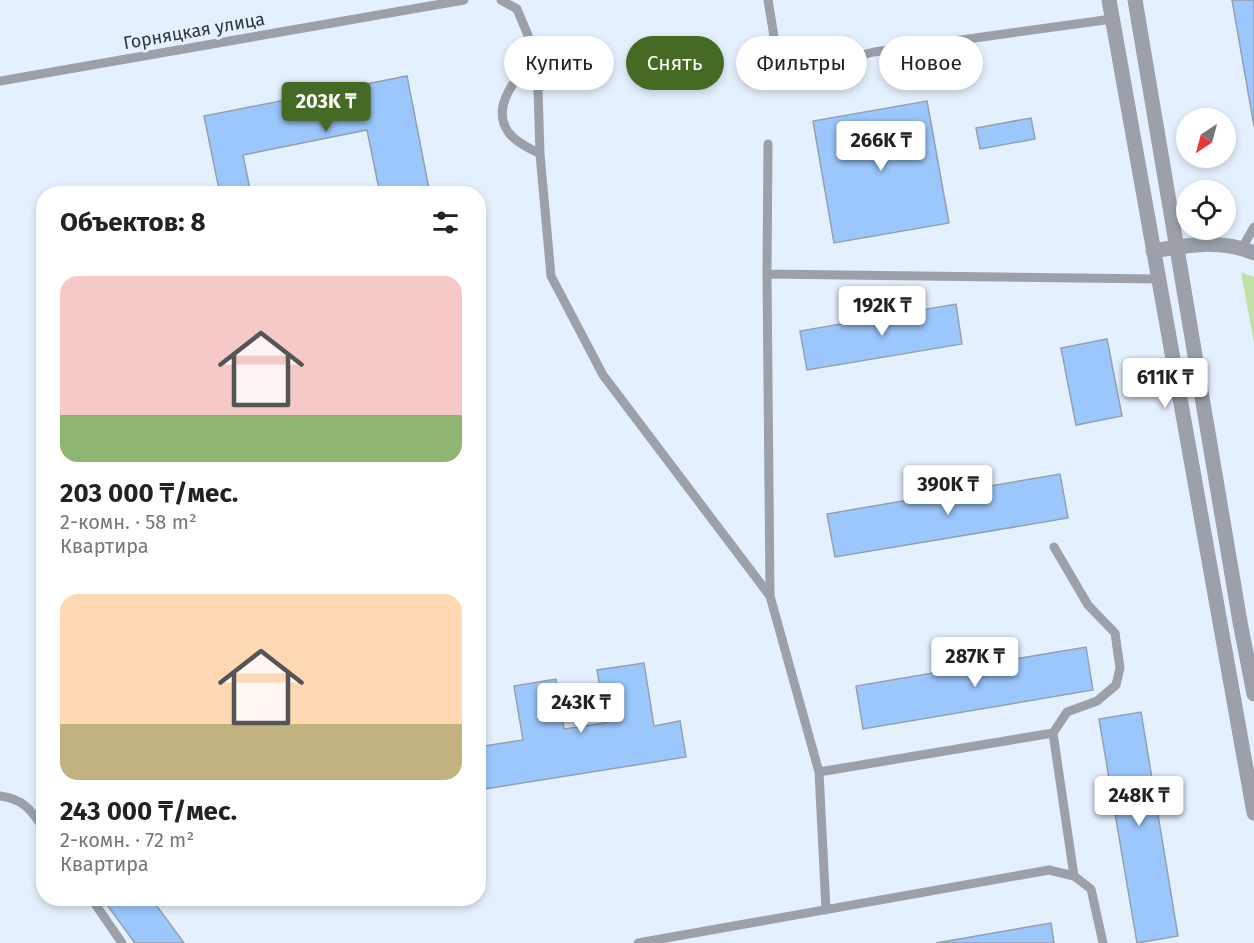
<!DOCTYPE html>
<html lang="ru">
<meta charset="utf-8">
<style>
:root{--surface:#fff;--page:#f2f2f2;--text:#222;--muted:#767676;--accent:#456a23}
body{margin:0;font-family:"Fira Sans",sans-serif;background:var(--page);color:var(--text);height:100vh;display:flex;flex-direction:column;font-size:22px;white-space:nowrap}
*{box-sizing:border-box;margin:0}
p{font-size:20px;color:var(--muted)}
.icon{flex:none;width:33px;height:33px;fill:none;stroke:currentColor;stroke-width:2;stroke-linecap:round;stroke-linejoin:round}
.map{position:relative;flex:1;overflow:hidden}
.sheet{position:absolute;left:36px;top:186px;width:450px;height:720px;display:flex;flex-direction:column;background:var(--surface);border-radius:24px;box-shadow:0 3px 9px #0003}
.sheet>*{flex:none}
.top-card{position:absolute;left:504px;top:36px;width:570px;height:54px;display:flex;gap:12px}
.needle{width:39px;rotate:216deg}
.controls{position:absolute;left:1176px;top:108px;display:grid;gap:12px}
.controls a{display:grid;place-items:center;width:60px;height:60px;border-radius:50%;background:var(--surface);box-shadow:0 3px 9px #0003;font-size:30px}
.price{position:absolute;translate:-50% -51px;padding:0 14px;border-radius:6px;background:#fff;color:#222;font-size:20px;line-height:39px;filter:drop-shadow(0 2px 3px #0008)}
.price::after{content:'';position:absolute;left:50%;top:36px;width:18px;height:14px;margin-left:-9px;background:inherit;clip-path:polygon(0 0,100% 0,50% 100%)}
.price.active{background:var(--accent);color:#fff}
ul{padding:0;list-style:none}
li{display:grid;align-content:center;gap:12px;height:318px;padding:0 24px}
li span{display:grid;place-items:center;height:186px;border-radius:18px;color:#555}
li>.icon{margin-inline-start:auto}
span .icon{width:108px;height:108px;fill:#fffc;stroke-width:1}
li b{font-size:26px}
h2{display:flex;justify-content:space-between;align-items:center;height:72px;padding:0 24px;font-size:26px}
.tag{padding:0 21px;border-radius:27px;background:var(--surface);box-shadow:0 3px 9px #0003;font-size:21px;line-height:54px}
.tag.active{background:var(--accent);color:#fff}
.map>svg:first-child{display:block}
.green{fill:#bfe0a7}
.building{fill:#9cc7fd;stroke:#94a0b0;stroke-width:1.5}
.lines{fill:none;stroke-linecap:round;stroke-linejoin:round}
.service{stroke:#9ca1a9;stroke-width:9}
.minor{stroke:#9ca1a9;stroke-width:15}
.labels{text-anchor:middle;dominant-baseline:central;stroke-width:6;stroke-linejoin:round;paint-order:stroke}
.street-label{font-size:18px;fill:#2f343b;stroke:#e5f0fe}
</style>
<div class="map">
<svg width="1254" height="943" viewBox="0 0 1254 943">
<rect width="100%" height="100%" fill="#e5f0fe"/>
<!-- green -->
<path class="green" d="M1241,272L1254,277V343Z"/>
<!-- building -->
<path class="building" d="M1232,0H1254V126Z
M407,76L430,194H380L367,130L243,155L251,194H220L204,116Z
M927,101L949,223L834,243L813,121Z
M1031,118L1035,139L980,149L976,128Z
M956,304L962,344L807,370L800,331Z
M1107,339L1122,416L1076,425L1061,348Z
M1060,474L1068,518L835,557L827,514Z
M1086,647L1093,690L863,729L856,686Z
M644,663L654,726L680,721L686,757L478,790V747L523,740L514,686L556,679L564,729L606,723L597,670Z
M1141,712L1178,936L1137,943L1099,719Z
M102,898H151L184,943H135Z
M1051,923L1054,943H936Z"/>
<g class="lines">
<!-- service -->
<path class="service" d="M501,0L517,9L537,57L540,154L551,276L603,375L770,596
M768,0L780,73L830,63L874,52L1112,19
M537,57C518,74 489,107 509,133C517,143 529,148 540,154
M0,81L464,0
M768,144L767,274L1158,279
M1242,248L1254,227
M767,274L770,596L819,772L1053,733
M1054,547L1088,605L1115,633L1120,668L1116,685L1097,701L1067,712L1053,733L1074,876
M819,772L826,910
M0,796C24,799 31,810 44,829
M91,898L122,943
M638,943L1049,870L1074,876L1091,889L1103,943"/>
<!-- minor -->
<path class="minor" d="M1109,0L1254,813
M1135,0L1240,622L1254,694
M1153,251C1186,245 1223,239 1254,253"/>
</g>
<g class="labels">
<!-- street labels -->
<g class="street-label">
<text transform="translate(194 31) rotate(-10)">Горняцкая улица</text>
</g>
</g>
</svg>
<div class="controls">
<a><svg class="needle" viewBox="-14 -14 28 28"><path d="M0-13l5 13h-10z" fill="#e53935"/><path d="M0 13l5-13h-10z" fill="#767676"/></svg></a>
<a><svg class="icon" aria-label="locate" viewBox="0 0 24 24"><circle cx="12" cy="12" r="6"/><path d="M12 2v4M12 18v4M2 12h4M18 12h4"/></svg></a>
</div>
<b class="price active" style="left:326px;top:133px">203K ₸</b>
<b class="price" style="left:881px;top:172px">266K ₸</b>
<b class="price" style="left:882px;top:337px">192K ₸</b>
<b class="price" style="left:1165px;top:409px">611K ₸</b>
<b class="price" style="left:948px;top:516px">390K ₸</b>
<b class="price" style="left:975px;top:688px">287K ₸</b>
<b class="price" style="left:581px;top:734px">243K ₸</b>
<b class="price" style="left:1139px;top:827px">248K ₸</b>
<div class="top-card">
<a class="tag">Купить</a>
<a class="tag active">Снять</a>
<a class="tag">Фильтры</a>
<a class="tag">Новое</a>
</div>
<section class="sheet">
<h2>Объектов: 8<svg class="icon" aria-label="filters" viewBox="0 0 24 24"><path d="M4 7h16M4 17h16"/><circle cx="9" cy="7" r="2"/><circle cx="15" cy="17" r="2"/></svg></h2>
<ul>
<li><span style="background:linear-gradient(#f6c9c9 75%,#8fb573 0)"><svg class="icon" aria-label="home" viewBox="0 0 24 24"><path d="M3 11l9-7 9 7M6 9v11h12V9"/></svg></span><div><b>203 000 ₸/мес.</b><p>2-комн. · 58 m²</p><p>Квартира</p></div></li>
<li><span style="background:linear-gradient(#ffd9b3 70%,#c2b280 0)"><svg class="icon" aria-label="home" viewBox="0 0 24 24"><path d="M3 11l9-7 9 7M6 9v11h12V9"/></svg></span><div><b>243 000 ₸/мес.</b><p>2-комн. · 72 m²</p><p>Квартира</p></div></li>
</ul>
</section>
</div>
